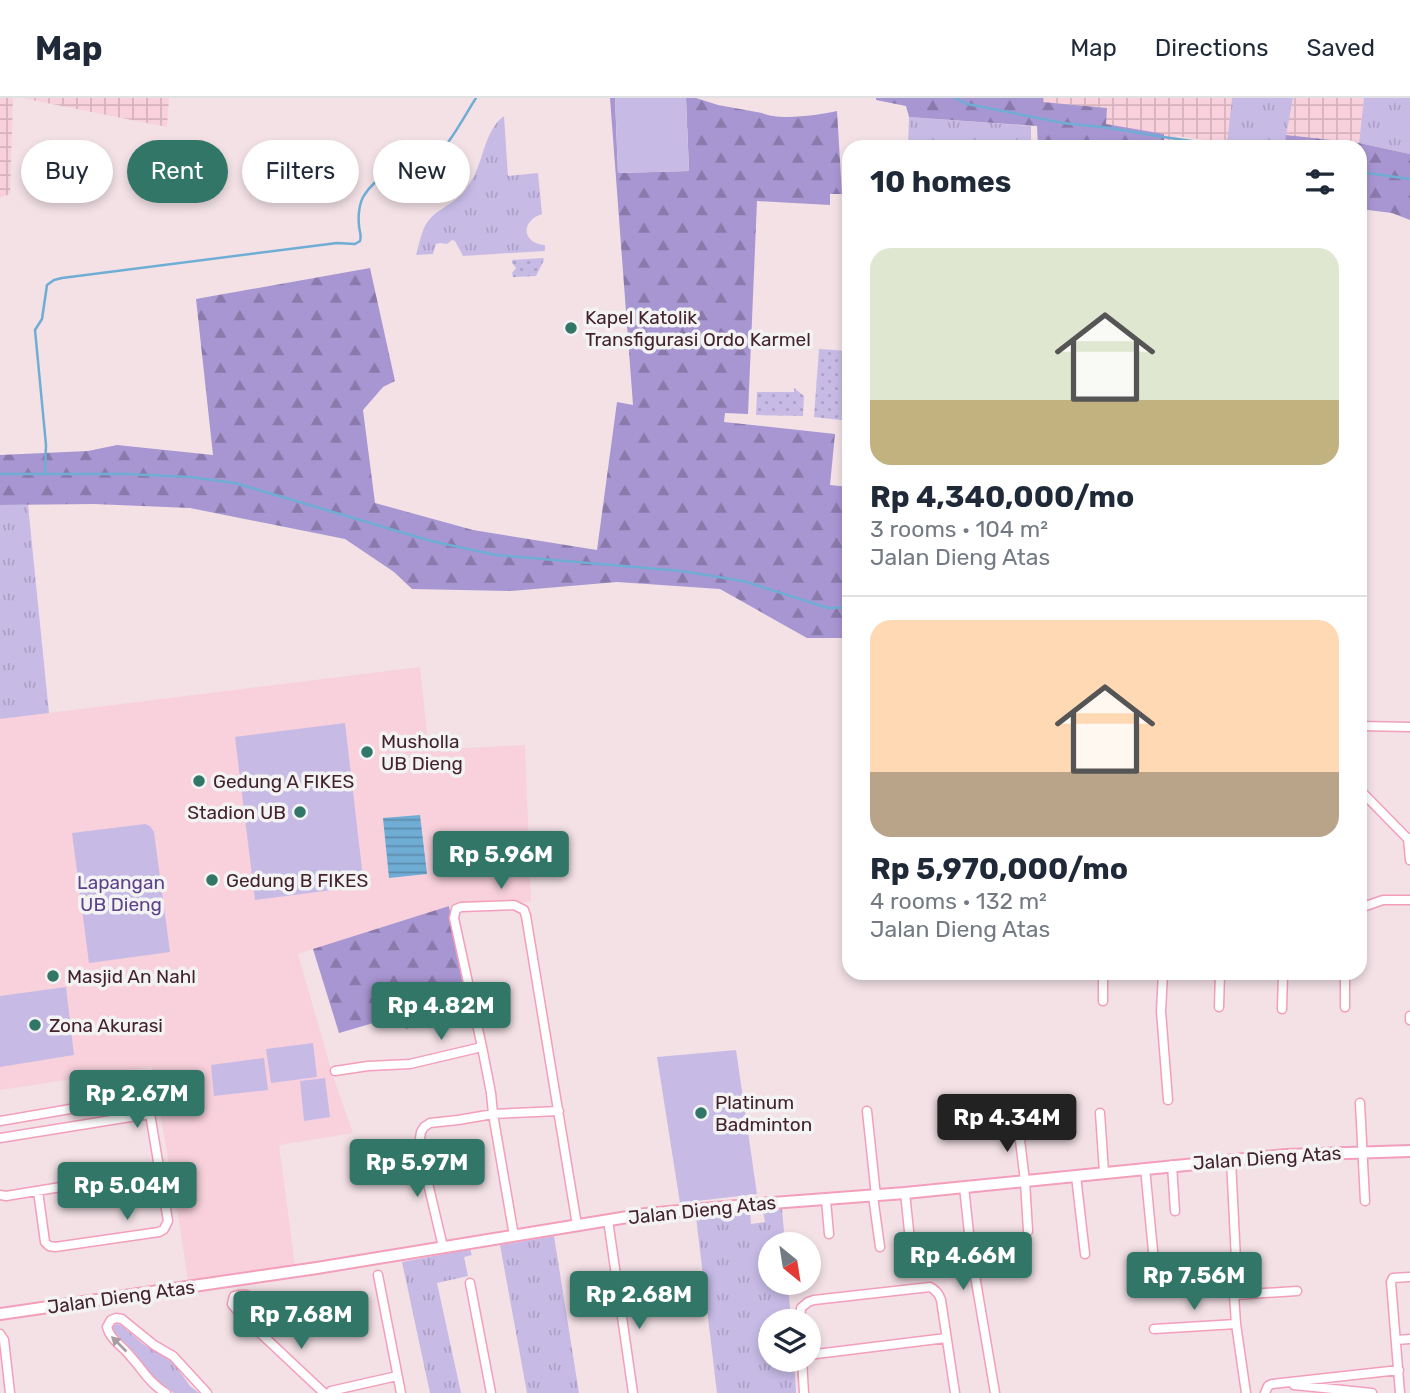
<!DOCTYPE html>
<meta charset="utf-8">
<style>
:root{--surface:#fff;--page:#f2f2f3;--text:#1f2937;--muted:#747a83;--line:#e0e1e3;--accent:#327668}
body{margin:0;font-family:Rubik,sans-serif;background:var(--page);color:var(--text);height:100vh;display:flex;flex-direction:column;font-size:26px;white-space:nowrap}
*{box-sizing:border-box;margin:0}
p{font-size:23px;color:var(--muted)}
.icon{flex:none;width:38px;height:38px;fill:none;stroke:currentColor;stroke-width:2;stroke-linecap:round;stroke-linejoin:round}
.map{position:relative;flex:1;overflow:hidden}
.side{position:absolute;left:842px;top:42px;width:525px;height:840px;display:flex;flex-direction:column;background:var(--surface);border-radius:21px;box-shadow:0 4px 10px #0003}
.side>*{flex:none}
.banner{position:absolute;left:21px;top:42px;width:665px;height:63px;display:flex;gap:14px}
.needle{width:46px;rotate:150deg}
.controls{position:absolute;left:758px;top:1134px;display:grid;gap:14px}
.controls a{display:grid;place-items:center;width:63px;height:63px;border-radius:50%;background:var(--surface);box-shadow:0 4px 10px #0003;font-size:35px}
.price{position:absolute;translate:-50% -60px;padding:0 16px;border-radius:7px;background:var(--accent);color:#fff;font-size:23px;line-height:46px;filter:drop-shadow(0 2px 4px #0008)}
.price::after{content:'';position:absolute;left:50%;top:42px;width:21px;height:16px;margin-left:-10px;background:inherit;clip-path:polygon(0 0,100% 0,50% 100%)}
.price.active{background:#222;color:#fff}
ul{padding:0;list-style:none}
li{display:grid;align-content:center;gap:14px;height:371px;padding:0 28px}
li+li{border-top:2px solid var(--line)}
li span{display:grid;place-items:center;height:217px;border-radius:21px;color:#555}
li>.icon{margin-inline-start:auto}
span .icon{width:126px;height:126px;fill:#fffc;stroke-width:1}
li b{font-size:30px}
h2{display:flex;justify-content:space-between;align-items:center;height:84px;padding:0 28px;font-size:30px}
.tag{padding:0 24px;border-radius:32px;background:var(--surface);box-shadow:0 4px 10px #0003;font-size:24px;line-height:63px}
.tag.active{background:var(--accent);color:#fff}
header{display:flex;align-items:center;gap:42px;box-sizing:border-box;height:98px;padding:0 35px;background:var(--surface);border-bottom:2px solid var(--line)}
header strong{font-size:33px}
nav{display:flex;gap:38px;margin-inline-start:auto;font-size:24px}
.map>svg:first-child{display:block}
.built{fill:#f8d1dc}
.industrial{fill:url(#industrial-grid)}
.grass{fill:url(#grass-tufts)}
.forest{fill:url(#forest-firs)}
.park{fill:#c7bbe6}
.garden{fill:url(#garden-dots)}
.water{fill:url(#water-rules)}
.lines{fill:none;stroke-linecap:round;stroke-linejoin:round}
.stream{stroke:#6fadd5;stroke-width:2.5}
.street-casing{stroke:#f39ebb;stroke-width:11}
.secondary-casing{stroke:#f39ebb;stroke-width:14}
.street{stroke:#fff;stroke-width:8}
.secondary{stroke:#fff;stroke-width:10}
.oneway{fill:#ab9ca1}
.poi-dot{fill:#327668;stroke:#f3f3f3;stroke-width:2.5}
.labels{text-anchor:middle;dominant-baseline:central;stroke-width:7;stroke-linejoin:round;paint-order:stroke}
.poi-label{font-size:19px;fill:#44232f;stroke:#f3f3f3;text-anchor:start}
.park-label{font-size:19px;fill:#5d438b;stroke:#f3f3f3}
.street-label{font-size:19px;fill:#44232f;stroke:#f3f3f3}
</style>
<header>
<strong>Map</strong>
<nav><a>Map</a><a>Directions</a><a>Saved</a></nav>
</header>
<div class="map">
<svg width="1410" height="1295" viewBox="0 0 1410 1295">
<defs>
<pattern id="industrial-grid" width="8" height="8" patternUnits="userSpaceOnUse" patternTransform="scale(1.75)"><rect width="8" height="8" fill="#f8d1dc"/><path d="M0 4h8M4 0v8" fill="none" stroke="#d6b3bd"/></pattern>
<pattern id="grass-tufts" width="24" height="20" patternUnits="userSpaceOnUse" patternTransform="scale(1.75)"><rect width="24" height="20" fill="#c7bbe6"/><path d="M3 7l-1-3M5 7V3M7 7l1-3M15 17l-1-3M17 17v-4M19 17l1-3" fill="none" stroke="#aca0c6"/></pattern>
<pattern id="forest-firs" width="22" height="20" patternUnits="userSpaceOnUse" patternTransform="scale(1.75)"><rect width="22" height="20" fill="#a896d2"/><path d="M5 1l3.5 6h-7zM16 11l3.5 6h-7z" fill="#8a7aab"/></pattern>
<pattern id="garden-dots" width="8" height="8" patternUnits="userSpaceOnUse" patternTransform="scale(1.75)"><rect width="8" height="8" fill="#c7bbe6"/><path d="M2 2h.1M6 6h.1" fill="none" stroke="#aca0c6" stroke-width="1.8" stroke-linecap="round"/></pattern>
<pattern id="water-rules" width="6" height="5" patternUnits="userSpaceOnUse" patternTransform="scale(1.75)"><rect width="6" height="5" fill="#6fadd5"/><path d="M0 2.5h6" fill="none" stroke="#5d8cad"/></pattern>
</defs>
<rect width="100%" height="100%" fill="#f3e1e6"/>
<!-- built -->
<path class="built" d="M420,569L429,652L525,647L531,804L449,808L298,856L333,978L353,1035L279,1047L295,1167L188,1184L180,1129L152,969L0,992V621Z"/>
<!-- industrial -->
<path class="industrial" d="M0,0H13L10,96L0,100Z
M22,0H169L167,29Z
M1043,0H1232L1227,45L1177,38L1176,49H1148V47L1105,26L1106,10L1043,4Z
M1293,0H1364L1359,45L1286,37Z"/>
<!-- grass -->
<path class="grass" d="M1232,0H1293L1284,49L1227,45Z
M1364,0H1410V56L1359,45Z
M504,18L508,78L538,75L542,116C520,123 522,146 545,147V152L544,153L463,158L455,143L452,142L447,146L440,145L436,146L433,156L416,157C419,147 421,135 426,126C434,113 449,108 460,98C465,93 469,86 473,80C484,60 485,32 504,18Z
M909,19L1031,28V49H908Z
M0,407H28L49,615L0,621Z
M782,1111L785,1146H770V1185H788L791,1223H770V1262H794L796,1295H717L696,1119L750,1114L751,1126L765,1124L763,1113Z
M554,1138L579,1295H527L500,1147Z
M470,1151L472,1157L464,1159L468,1178L437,1185L461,1295H430L402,1164Z
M116,1226L121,1227L143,1246L173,1264L190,1288L199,1295H174L167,1291L146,1272L134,1254L112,1232V1229Z"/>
<!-- forest -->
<path class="forest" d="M610,0H615L618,75L689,73L686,0H696L718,7L762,15C779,23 819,17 837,13L842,96H830V107L757,103L748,316L725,315L724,324L835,336L830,387L849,389V540H807L720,491L617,484L511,493L412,491L394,474L345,441L190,410L94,406L0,407V357L88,353L117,347L213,357L196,201L370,170L395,283L383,289L363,312L375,405L473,432L597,452L617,304L633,307Z
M876,0H1043V4L1107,10L1106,26L1164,36V48L1149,47L1148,49H1038L1037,28L909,19L906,8L876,2Z
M1286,37L1359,45L1410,56V122L1392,115L1360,111V49H1284Z
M449,808L467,912L406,931L401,917L339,935L313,851Z"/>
<!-- park -->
<path class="park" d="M615,0H686L689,73L618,75Z
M345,625L364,788L255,802L235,639Z
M145,726L150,728L154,734L170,854L89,865L72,735Z
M66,889L74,957L0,969V898Z
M313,945L317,979L271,985L266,951Z
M736,952L757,1096L680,1105L657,959Z
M264,960L268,992L214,998L211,967Z
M325,980L330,1019L304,1023L300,983Z"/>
<!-- garden -->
<path class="garden" d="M543,160L544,162L536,178L513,179L512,175L516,170L512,165V162Z
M819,251L849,253V323L814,319Z
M794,290L804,298L803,318L756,317L757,294H794Z"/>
<!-- water -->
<path class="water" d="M420,717L427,776L389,780L383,720Z"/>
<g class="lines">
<!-- stream -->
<path class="stream" d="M955,0L967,6L1063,25L1110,30L1163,39L1235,49
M1360,74L1410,81
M45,375L46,347L35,232L42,221L47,187L54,182L62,180L337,145L355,146L360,143C362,136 359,134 359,127C358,118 359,104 365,96C383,68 418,70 443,50C452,42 468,12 476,0
M0,376H128L190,379L235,385L431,443L496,457L681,473L743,483L828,510L849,509"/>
<defs>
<path id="street" d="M1360,628L1410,629
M1360,692L1408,741L1410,740
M1408,741L1410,762
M1360,810L1383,802H1410
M1103,875V903
M1163,875L1161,913L1168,1002
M1219,909L1220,875
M1345,909V875
M1282,911L1283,875
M1410,918V922
M482,949L454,820L456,811L461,809L514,807L524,812L526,818L577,1127
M335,973L368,968L410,966L482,949L491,995L493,1016L514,1138
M1360,1005L1365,1103
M867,1013L876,1098
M1100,1015L1104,1074
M0,1023L146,998
M1018,1026L1025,1083L1028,1133
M0,1040L149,1016
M1231,1062L1236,1162L1234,1197L1236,1226L1246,1295
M1172,1067L1175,1113
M1145,1070L1153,1153
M1076,1078L1085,1156
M964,1089L971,1154L995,1295
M38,1093L45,1144L49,1148L55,1149L159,1134L164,1131L168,1123L145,986
M905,1095L911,1152
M0,1097L6,1098L159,1073
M873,1098L880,1149
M826,1102L829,1136
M608,1122L633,1295
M443,1149L419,1047L421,1034L424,1029L430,1025L458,1022L493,1016L559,1013
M378,1177L401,1295
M470,1185L491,1295
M1234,1197L1297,1193
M800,1223L801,1210L808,1204L814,1202L930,1189C936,1192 939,1196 941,1202L955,1295
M1154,1231L1236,1226
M258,1232C257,1214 260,1191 234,1198L232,1206L240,1216L324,1295
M0,1236L4,1242L10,1295
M1397,1242L1410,1241
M808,1257L946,1240
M802,1262L804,1295
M1294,1287L1372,1295
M166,1295C150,1286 143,1272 131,1259C123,1248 110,1242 107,1229L111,1222L116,1220L122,1221L154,1247L173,1258L207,1295
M329,1295L331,1293L397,1278
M1265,1295L1268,1288L1272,1286L1399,1272
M1400,1295L1391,1184L1393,1180L1410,1179"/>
<path id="secondary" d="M0,1216L317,1170L646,1116L760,1106L905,1095L1286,1057L1410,1053"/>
</defs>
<!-- street casing -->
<use href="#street" class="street-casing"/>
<!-- secondary casing -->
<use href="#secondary" class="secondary-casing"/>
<!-- street -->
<use href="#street" class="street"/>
<!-- secondary -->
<use href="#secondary" class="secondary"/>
</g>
<!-- one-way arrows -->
<defs><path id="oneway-solid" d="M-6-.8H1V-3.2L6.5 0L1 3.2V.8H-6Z" transform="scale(1.75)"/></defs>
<use class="oneway" href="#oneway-solid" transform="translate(119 1246) rotate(-135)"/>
<!-- markers -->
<g class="poi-dot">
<circle cx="571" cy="230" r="7"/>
<circle cx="367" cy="654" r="7"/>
<circle cx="199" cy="683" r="7"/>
<circle cx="300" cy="714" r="7"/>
<circle cx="212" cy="782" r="7"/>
<circle cx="53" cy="878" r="7"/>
<circle cx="35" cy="927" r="7"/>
<circle cx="701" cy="1015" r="7"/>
</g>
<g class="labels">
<!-- poi labels -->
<g class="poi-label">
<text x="585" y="219">Kapel Katolik<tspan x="585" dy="22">Transfigurasi Ordo Karmel</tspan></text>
<text x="381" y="643">Musholla<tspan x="381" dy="22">UB Dieng</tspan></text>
<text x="213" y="683">Gedung A FIKES</text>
<text x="286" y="714" text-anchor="end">Stadion UB</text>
<text x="226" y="782">Gedung B FIKES</text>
<text x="67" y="878">Masjid An Nahl</text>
<text x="49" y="927">Zona Akurasi</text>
<text x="715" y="1004">Platinum<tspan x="715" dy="22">Badminton</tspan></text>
</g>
<!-- park labels -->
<g class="park-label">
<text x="121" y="784">Lapangan<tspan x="121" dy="22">UB Dieng</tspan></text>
</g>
<!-- street labels -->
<g class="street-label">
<text transform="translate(1267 1060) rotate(-4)">Jalan Dieng Atas</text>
<text transform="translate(702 1112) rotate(-6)">Jalan Dieng Atas</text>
<text transform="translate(121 1199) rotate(-8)">Jalan Dieng Atas</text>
</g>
</g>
</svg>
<div class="controls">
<a><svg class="needle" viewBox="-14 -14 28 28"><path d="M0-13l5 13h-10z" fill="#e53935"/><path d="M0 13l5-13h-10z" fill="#747a83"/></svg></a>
<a><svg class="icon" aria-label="layers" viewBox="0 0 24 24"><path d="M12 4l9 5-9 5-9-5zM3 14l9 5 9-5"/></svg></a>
</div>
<b class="price" style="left:501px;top:793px">Rp 5.96M</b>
<b class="price" style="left:441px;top:944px">Rp 4.82M</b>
<b class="price" style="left:137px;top:1032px">Rp 2.67M</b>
<b class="price active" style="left:1007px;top:1056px">Rp 4.34M</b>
<b class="price" style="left:417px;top:1101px">Rp 5.97M</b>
<b class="price" style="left:127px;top:1124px">Rp 5.04M</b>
<b class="price" style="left:963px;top:1194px">Rp 4.66M</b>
<b class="price" style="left:1194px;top:1214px">Rp 7.56M</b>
<b class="price" style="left:639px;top:1233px">Rp 2.68M</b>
<b class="price" style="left:301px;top:1253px">Rp 7.68M</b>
<div class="banner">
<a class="tag">Buy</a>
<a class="tag active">Rent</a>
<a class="tag">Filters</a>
<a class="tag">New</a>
</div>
<section class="side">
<h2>10 homes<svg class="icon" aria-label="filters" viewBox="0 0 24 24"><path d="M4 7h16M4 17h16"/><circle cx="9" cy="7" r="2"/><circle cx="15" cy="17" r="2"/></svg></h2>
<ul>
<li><span style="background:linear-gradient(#dfe7d0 70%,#c2b280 0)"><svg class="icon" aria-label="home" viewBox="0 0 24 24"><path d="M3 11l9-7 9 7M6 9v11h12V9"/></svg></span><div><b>Rp 4,340,000/mo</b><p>3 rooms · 104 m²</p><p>Jalan Dieng Atas</p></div></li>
<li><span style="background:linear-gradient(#ffd9b3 70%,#b9a48a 0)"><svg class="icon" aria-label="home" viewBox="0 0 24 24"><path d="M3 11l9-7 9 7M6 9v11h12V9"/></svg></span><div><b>Rp 5,970,000/mo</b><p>4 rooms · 132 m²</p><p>Jalan Dieng Atas</p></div></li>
</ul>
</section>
</div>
